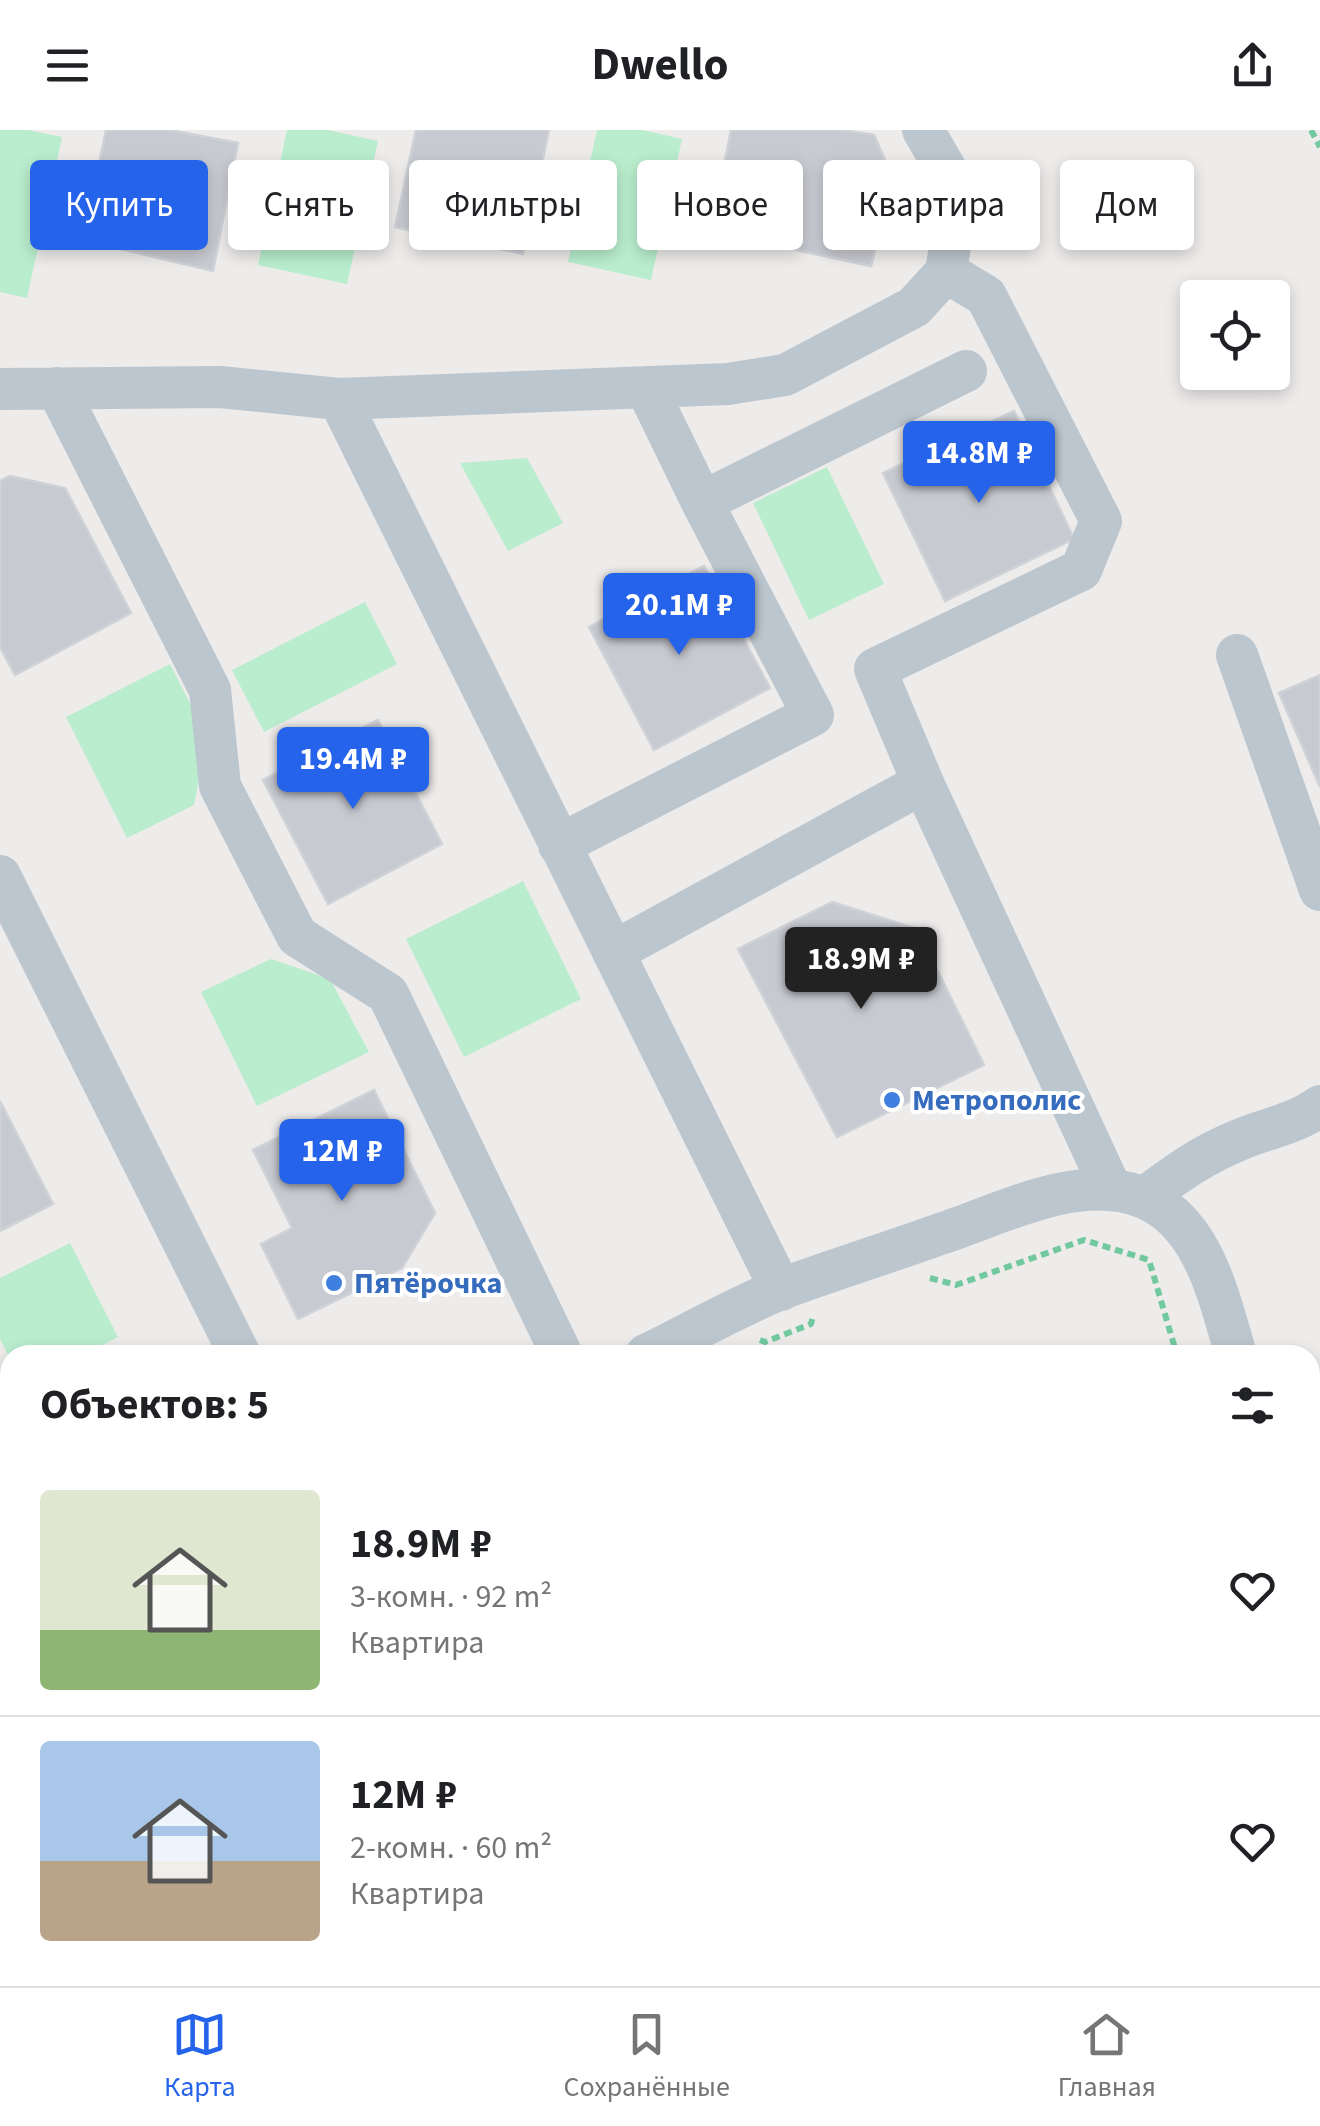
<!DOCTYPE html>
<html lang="ru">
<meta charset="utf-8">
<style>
:root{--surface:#fff;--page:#f2f2f2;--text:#202124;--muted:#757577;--line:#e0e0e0;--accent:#2563eb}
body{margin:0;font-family:"Source Sans 3",sans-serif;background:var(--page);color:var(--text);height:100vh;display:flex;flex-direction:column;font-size:38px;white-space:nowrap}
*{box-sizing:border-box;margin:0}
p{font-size:32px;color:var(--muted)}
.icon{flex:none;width:55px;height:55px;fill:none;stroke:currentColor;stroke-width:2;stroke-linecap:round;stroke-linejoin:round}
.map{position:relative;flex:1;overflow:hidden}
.drawer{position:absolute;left:0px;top:1215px;width:1320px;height:642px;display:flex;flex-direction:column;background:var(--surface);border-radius:30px 30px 0 0;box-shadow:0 5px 15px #0003}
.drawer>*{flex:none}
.banner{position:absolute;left:30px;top:30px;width:1260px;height:90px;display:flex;gap:20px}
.controls{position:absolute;left:1180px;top:150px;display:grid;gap:20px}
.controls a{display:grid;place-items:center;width:110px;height:110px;border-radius:10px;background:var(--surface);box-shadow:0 5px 15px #0003;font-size:50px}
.price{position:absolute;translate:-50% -85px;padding:0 22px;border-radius:10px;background:var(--accent);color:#fff;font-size:32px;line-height:65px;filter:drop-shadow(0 2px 5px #0008)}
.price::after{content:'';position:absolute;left:50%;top:60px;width:30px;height:22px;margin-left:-15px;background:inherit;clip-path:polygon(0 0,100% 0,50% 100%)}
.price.current{background:#222;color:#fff}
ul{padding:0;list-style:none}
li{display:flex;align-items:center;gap:30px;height:250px;padding:0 40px}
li+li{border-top:2px solid var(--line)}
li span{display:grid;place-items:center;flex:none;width:280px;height:200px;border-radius:10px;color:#555}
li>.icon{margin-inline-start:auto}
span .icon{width:120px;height:120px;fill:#fffc;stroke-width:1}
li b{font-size:42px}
h2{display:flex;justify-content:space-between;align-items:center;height:120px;padding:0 40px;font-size:42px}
.chip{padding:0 35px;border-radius:10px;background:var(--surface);box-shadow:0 5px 15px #0003;font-size:35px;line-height:90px}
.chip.current{background:var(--accent);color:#fff}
header{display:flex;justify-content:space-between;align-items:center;height:130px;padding:0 40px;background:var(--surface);font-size:45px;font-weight:700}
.tabs{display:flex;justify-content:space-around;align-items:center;height:140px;border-top:2px solid var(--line);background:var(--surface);font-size:28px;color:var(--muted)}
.tabs a{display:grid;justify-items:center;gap:5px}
.tabs .current{color:var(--accent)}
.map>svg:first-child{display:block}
.green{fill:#b9edcd}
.building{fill:#c8cad1;stroke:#cfd2d7;stroke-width:2.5}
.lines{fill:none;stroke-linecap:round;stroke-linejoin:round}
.path{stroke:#72c99f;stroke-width:6;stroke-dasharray:8 5;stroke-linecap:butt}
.minor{stroke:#bcc6ce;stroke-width:42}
.shop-dot{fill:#3f7fe0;stroke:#fff;stroke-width:4}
.labels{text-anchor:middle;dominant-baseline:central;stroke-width:8;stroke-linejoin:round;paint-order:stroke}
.shop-label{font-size:30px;font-weight:bold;fill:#366cbe;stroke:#fff;text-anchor:start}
</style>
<header><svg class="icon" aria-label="menu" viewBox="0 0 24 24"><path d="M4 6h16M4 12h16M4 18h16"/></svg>Dwello<svg class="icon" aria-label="share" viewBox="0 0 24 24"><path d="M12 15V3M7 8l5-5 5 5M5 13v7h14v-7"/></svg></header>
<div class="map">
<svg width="1320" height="1856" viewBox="0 0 1320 1856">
<rect width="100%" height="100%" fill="#eeebeb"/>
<!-- green -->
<path class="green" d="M0,0H28L62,7L27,168L0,162Z
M287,0H328L378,11L347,154L258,135Z
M597,0H642L682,9L651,150L568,132Z
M527,328L563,393L508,421L460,333Z
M827,337L884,454L809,490L753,373Z
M365,472L397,534L264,602L232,540Z
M170,534L207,607L194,675L127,708L66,587Z
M523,751L581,869L464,927L406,809Z
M271,829L330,849L369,922L257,976L201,862Z
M70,1113L118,1207L83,1225H10V1229L0,1209V1148Z
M807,1848H938L915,1856H810Z"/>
<!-- building -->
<path class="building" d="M106,0H170L238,13L213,141L83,110Z
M416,0H549L523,124L395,97Z
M731,0H842L874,5L893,48L871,136L711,102Z
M1014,281L1074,409L945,471L883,343Z
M10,346L65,358L131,483L15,545L0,517V351Z
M704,436L770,558L654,620L589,497Z
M1320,545V657L1279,563Z
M378,590L442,714L328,774L263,650Z
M832,772L917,799L984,935L837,1007L738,819Z
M374,960L435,1083L402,1138L298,1189L261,1114L292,1098L253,1020Z
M0,971L53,1074L0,1101Z"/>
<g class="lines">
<!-- path -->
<path class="path" d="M1311,0L1320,17
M930,1148L956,1155L1084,1110L1149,1130L1177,1225
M760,1210L765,1212L811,1194L813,1186
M1310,1396L1319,1410
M0,1423L10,1443
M1310,1573L1320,1557
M1310,1592L1320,1613
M1310,1826L1320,1822
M1227,1856L1250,1848"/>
<!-- minor -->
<path class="minor" d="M946,142L986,166L1101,391L1081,440L875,539L923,653L1111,1059
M646,257L702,372
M57,258L210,560L220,656L297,806L388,864L562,1225
M0,259L220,257L339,269L728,254L785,245L914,177L946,142L955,84L948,43L923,0
M339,269L781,1160
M1237,525L1320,760
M559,715L813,585L702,372L966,241
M0,746L240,1225
M613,822L923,653
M1144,1068C1176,1044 1202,1025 1239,1010C1267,998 1296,994 1320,976
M646,1225C692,1203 737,1176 784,1158C836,1139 890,1122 943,1103C1003,1083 1078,1043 1142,1067C1204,1091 1219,1168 1236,1225
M1310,1444L1320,1454
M1310,1501L1320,1489
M1310,1738L1320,1735
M315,1848L318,1856
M784,1848L787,1856
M644,1856L665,1848
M982,1856L1005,1848"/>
</g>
<!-- markers -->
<g class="shop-dot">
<circle cx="892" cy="970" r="10"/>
<circle cx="334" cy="1153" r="10"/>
</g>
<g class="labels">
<!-- shop labels -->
<g class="shop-label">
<text x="912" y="970">Метрополис</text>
<text x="354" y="1153">Пятёрочка</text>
</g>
</g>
</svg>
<div class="controls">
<a><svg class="icon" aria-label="locate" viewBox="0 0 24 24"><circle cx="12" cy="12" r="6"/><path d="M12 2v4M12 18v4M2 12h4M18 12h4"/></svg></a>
</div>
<b class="price" style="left:979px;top:376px">14.8M ₽</b>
<b class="price" style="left:679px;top:528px">20.1M ₽</b>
<b class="price" style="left:353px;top:682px">19.4M ₽</b>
<b class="price current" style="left:861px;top:882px">18.9M ₽</b>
<b class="price" style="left:342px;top:1074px">12M ₽</b>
<div class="banner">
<a class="chip current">Купить</a>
<a class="chip">Снять</a>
<a class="chip">Фильтры</a>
<a class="chip">Новое</a>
<a class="chip">Квартира</a>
<a class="chip">Дом</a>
</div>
<section class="drawer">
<h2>Объектов: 5<svg class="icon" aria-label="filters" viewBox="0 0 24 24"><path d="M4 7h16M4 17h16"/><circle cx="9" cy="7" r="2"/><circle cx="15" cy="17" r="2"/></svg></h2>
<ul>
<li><span style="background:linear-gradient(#dfe7d0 70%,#8fb573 0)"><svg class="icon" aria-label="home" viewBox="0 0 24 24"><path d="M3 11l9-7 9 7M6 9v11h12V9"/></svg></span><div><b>18.9M ₽</b><p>3-комн. · 92 m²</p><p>Квартира</p></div><svg class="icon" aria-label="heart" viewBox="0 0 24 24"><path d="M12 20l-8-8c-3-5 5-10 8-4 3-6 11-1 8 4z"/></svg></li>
<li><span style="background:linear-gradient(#a9c7e8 60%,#b9a48a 0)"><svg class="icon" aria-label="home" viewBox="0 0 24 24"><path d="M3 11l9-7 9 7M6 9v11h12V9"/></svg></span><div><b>12M ₽</b><p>2-комн. · 60 m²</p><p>Квартира</p></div><svg class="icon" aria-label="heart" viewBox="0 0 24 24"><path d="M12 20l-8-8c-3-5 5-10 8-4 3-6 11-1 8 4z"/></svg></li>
</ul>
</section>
</div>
<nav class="tabs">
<a class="current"><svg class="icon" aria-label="map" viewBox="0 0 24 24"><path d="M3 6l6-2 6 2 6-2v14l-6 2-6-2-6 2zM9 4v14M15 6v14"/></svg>Карта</a>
<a><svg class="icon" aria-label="saved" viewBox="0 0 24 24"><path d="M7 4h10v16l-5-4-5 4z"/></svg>Сохранённые</a>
<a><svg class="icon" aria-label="home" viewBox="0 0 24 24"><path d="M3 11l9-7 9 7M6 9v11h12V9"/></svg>Главная</a>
</nav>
